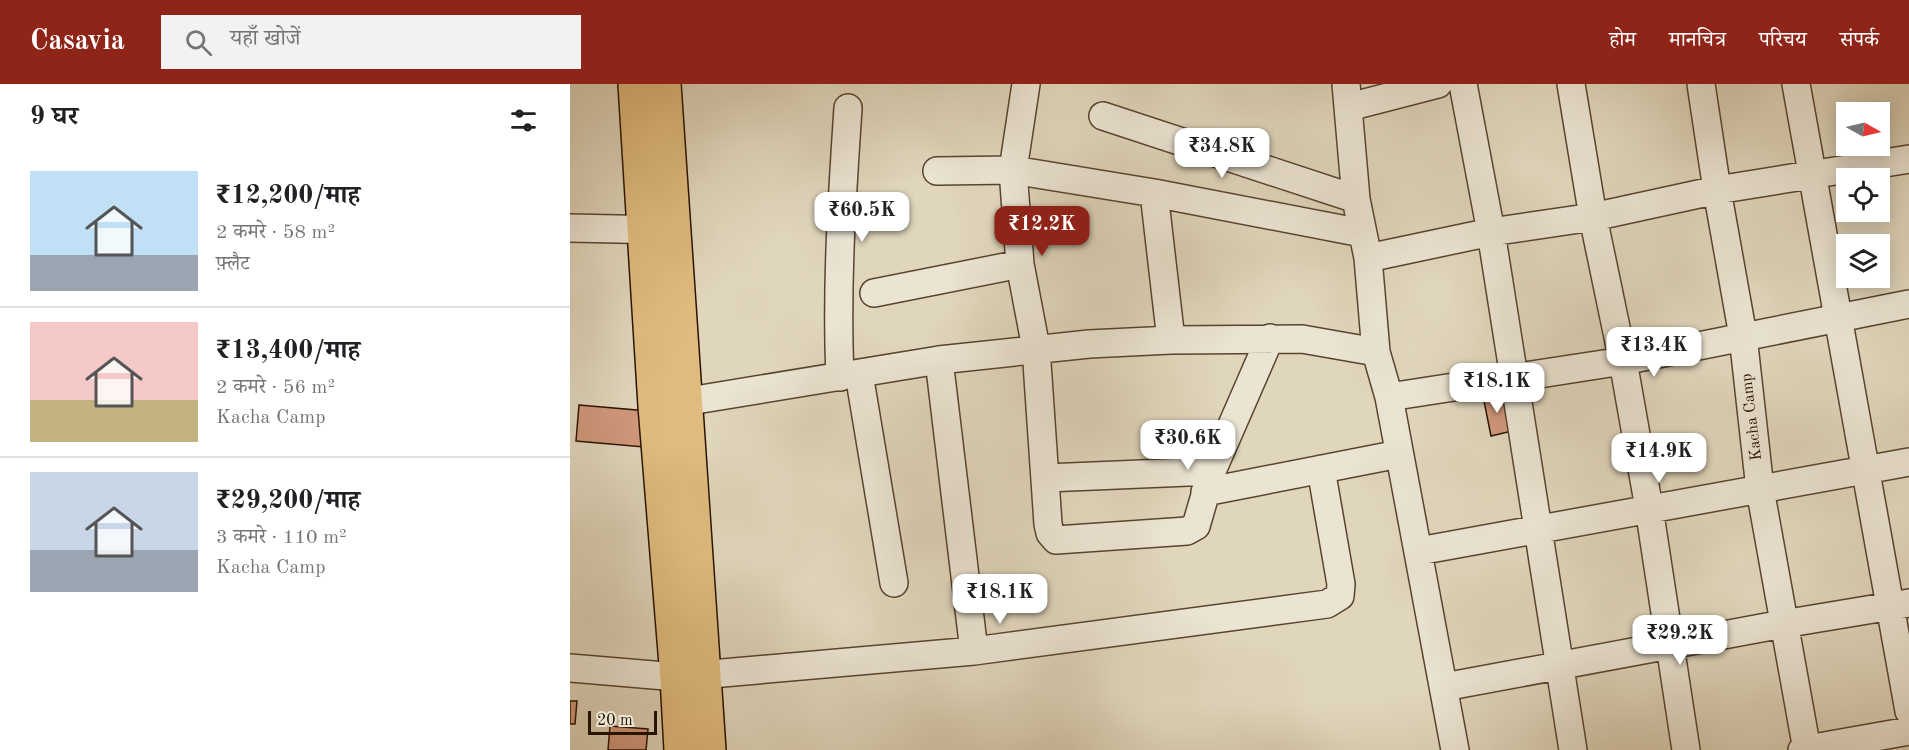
<!DOCTYPE html>
<html lang="hi">
<meta charset="utf-8">
<style>
:root{--surface:#fff;--page:#f2f2f2;--text:#202124;--muted:#757577;--line:#e0e0e0;--accent:#8f2418}
body{margin:0;font-family:"Old Standard TT","Noto Serif Devanagari",serif;background:var(--page);color:var(--text);height:100vh;display:flex;flex-direction:column;font-size:22px;white-space:nowrap}
*{box-sizing:border-box;margin:0}
p{font-size:20px;color:var(--muted)}
.icon{flex:none;width:33px;height:33px;fill:none;stroke:currentColor;stroke-width:2;stroke-linecap:round;stroke-linejoin:round}
.map{position:relative;flex:1;overflow:hidden}
.details{display:flex;flex-direction:column;background:var(--surface);width:570px}
.details>*{flex:none}
.needle{width:39px;rotate:98deg}
.controls{position:absolute;left:1266px;top:18px;display:grid;gap:12px}
.controls a{display:grid;place-items:center;width:54px;height:54px;border-radius:0px;background:var(--surface);box-shadow:0 3px 15px #0003;font-size:30px}
.scale{position:absolute;left:18px;bottom:15px;width:69px;box-sizing:border-box;padding-left:6px;border:3px solid #2a1400;border-top:0;font-size:16px;line-height:21px;white-space:nowrap;color:#2a1400;-webkit-text-stroke:4px #ebe4d3;paint-order:stroke}
.price{position:absolute;translate:-50% -51px;padding:0 14px;border-radius:12px;background:#fff;color:#222;font-size:20px;line-height:39px;filter:drop-shadow(0 2px 3px #0008)}
.price::after{content:'';position:absolute;left:50%;top:36px;width:18px;height:14px;margin-left:-9px;background:inherit;clip-path:polygon(0 0,100% 0,50% 100%)}
.price.on{background:var(--accent);color:#fff}
ul{padding:0;list-style:none}
li{display:flex;align-items:center;gap:18px;height:150px;padding:0 30px}
li+li{border-top:2px solid var(--line)}
li span{display:grid;place-items:center;flex:none;width:168px;height:120px;border-radius:0px;color:#555}
li>.icon{margin-inline-start:auto}
span .icon{width:72px;height:72px;fill:#fffc;stroke-width:1}
li b{font-size:26px}
h2{display:flex;justify-content:space-between;align-items:center;height:72px;padding:0 30px;font-size:26px}
header{display:flex;align-items:center;gap:36px;box-sizing:border-box;height:84px;padding:0 30px;background:var(--accent);color:#fff}
header strong{font-size:28px}
nav{display:flex;gap:33px;margin-inline-start:auto;font-size:21px}
.search{width:420px;height:54px;background:var(--page);display:flex;align-items:center;gap:15px;box-sizing:border-box;padding:0 21px;border-radius:0px;color:var(--muted);font-size:22px}
main{display:flex;flex:1;min-height:0}
.map>svg:first-child{display:block}
.building{fill:#d1987c;stroke:#2a1400;stroke-width:1.5}
.lines{fill:none;stroke-linecap:round;stroke-linejoin:round}
.street-casing{stroke:#58442f;stroke-width:30}
.primary-casing{stroke:#2a1400;stroke-width:36}
.street{stroke:#ebe4d3;stroke-width:27}
.primary{stroke:#e0bb7e;stroke-width:33}
.labels{text-anchor:middle;dominant-baseline:central;stroke-width:6;stroke-linejoin:round;paint-order:stroke}
.street-label{font-size:16px;fill:#2a1400;stroke:#ebe4d3}
</style>
<header>
<strong>Casavia</strong>
<div class="search"><svg class="icon" aria-label="search" viewBox="0 0 24 24"><circle cx="10" cy="10" r="6"/><path d="M15 15l6 6"/></svg>यहाँ खोजें</div>
<nav><a>होम</a><a>मानचित्र</a><a>परिचय</a><a>संपर्क</a></nav>
</header>
<main>
<section class="details">
<h2>9 घर<svg class="icon" aria-label="filters" viewBox="0 0 24 24"><path d="M4 7h16M4 17h16"/><circle cx="9" cy="7" r="2"/><circle cx="15" cy="17" r="2"/></svg></h2>
<ul>
<li><span style="background:linear-gradient(#bfe0f5 70%,#9aa5b1 0)"><svg class="icon" aria-label="home" viewBox="0 0 24 24"><path d="M3 11l9-7 9 7M6 9v11h12V9"/></svg></span><div><b>₹12,200/माह</b><p>2 कमरे · 58 m²</p><p>फ़्लैट</p></div></li>
<li><span style="background:linear-gradient(#f6c9c9 65%,#c2b280 0)"><svg class="icon" aria-label="home" viewBox="0 0 24 24"><path d="M3 11l9-7 9 7M6 9v11h12V9"/></svg></span><div><b>₹13,400/माह</b><p>2 कमरे · 56 m²</p><p>Kacha Camp</p></div></li>
<li><span style="background:linear-gradient(#c9d6e8 65%,#9aa5b1 0)"><svg class="icon" aria-label="home" viewBox="0 0 24 24"><path d="M3 11l9-7 9 7M6 9v11h12V9"/></svg></span><div><b>₹29,200/माह</b><p>3 कमरे · 110 m²</p><p>Kacha Camp</p></div></li>
</ul>
</section>
<div class="map">
<svg width="1339" height="666" viewBox="0 0 1339 666">
<rect width="100%" height="100%" fill="#e0d6bc"/>
<filter id="stains"><feTurbulence type="fractalNoise" baseFrequency=".00333" numOctaves="4"/><feColorMatrix values="0 0 0 0 .2 0 0 0 0 .09 0 0 0 0 .02 0 0 0 .5 -.17"/></filter>
<radialGradient id="worn" r=".72"><stop offset=".6" stop-color="#630" stop-opacity="0"/><stop offset="1" stop-color="#630" stop-opacity=".3"/></radialGradient>
<!-- building -->
<path class="building" d="M934,308L942,347L921,352L913,312Z
M9,321L78,327L74,363L6,357Z
M0,617H7L5,640H0Z
M40,642L78,645L76,666H38Z"/>
<g class="lines">
<defs>
<path id="street" d="M456,0L443,86L450,180L466,264L478,440L480,449L486,456L617,447L626,442L642,387L700,254
M776,0L786,115L798,174L806,268L819,313L885,666
M893,0L921,148L1003,666
M1001,0L1023,133L1053,277L1079,424L1116,666
M1131,0L1147,106L1173,252L1190,405L1237,666
M1226,0L1339,627
M779,23L868,0
M533,32L786,115
M367,87L443,86L584,109L792,149
M584,109L601,256
M0,144L95,146
M798,174L921,148L1023,133L1147,106L1339,75
M304,209L450,180
M369,276L404,567
M289,290L324,499
M270,293C266,203 272,114 278,24
M819,313L1053,277L1339,220
M95,321L369,276L519,260L601,256L732,255L806,268
M476,394L642,387
M635,408L829,370
M849,467L1339,378
M0,584L107,593L404,567L757,520L770,512L771,500L751,385
M874,603L1213,540L1339,519
M1232,666L1339,647"/>
<path id="primary" d="M65,0L85,322L107,593L111,666
M94,0L139,666"/>
</defs>
<!-- street casing -->
<use href="#street" class="street-casing"/>
<!-- primary casing -->
<use href="#primary" class="primary-casing"/>
<!-- street -->
<use href="#street" class="street"/>
<!-- primary -->
<use href="#primary" class="primary"/>
</g>
<g class="labels">
<!-- street labels -->
<g class="street-label">
<text transform="translate(1182 333) rotate(-97)">Kacha Camp</text>
</g>
</g>
<rect width="100%" height="100%" filter="url(#stains)"/>
<rect width="100%" height="100%" fill="url(#worn)"/>
</svg>
<div class="controls">
<a><svg class="needle" viewBox="-14 -14 28 28"><path d="M0-13l5 13h-10z" fill="#e53935"/><path d="M0 13l5-13h-10z" fill="#757577"/></svg></a>
<a><svg class="icon" aria-label="locate" viewBox="0 0 24 24"><circle cx="12" cy="12" r="6"/><path d="M12 2v4M12 18v4M2 12h4M18 12h4"/></svg></a>
<a><svg class="icon" aria-label="layers" viewBox="0 0 24 24"><path d="M12 4l9 5-9 5-9-5zM3 14l9 5 9-5"/></svg></a>
</div>
<div class="scale">20 m</div>
<b class="price" style="left:652px;top:95px">₹34.8K</b>
<b class="price" style="left:292px;top:159px">₹60.5K</b>
<b class="price on" style="left:472px;top:173px">₹12.2K</b>
<b class="price" style="left:1084px;top:294px">₹13.4K</b>
<b class="price" style="left:927px;top:330px">₹18.1K</b>
<b class="price" style="left:618px;top:387px">₹30.6K</b>
<b class="price" style="left:1089px;top:400px">₹14.9K</b>
<b class="price" style="left:430px;top:541px">₹18.1K</b>
<b class="price" style="left:1110px;top:582px">₹29.2K</b>
</div>
</main>
